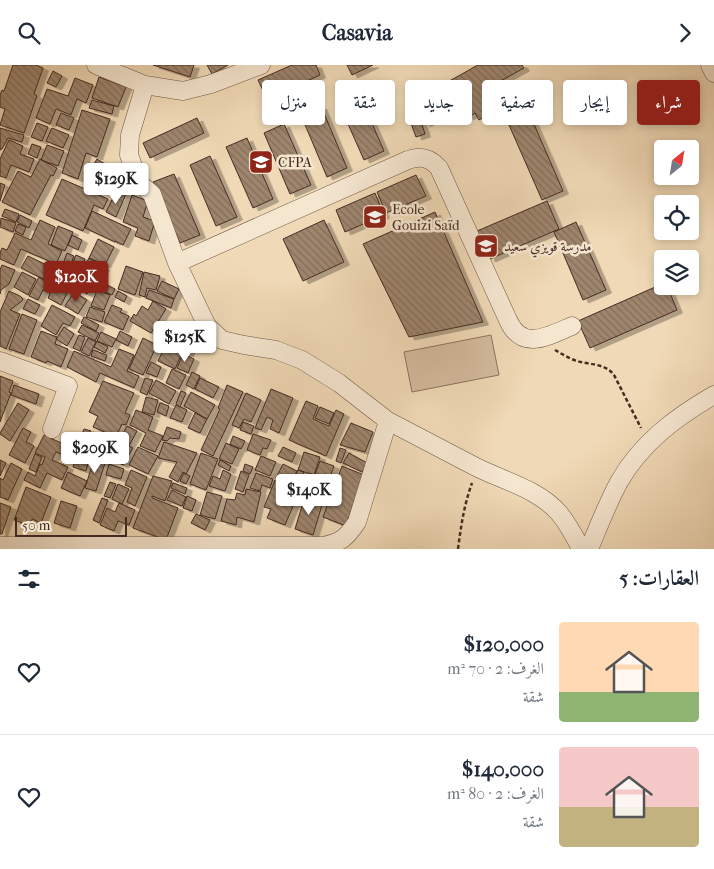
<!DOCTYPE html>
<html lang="ar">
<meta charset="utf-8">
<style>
:root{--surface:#fff;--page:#f2f2f3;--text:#1f2937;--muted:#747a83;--line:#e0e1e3;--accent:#8f2418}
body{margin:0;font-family:"IM FELL French Canon",Amiri,serif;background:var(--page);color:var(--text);direction:rtl;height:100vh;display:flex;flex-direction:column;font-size:19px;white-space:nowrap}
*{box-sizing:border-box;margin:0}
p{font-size:16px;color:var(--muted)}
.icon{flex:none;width:28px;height:28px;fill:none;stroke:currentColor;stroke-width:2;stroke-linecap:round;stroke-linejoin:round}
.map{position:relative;height:484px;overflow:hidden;direction:ltr}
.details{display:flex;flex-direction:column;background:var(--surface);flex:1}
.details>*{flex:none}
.top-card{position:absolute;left:15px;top:15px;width:685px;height:45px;direction:rtl;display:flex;gap:10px}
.needle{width:32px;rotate:30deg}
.fabs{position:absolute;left:654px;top:75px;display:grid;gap:10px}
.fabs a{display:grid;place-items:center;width:45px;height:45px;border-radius:5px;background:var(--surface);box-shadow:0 2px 8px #0003;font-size:25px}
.scale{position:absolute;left:15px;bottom:12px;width:112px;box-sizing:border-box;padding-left:5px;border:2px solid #452b21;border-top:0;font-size:14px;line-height:18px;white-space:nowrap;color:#452b21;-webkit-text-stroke:4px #f5e6d0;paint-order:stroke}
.price{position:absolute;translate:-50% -42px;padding:0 11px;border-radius:5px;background:#fff;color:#222;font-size:16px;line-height:32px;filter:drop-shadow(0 1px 2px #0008)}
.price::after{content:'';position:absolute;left:50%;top:30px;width:15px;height:11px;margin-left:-8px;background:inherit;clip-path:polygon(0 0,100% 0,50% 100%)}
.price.active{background:var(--accent);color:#fff}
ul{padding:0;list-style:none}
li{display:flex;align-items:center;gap:15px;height:125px;padding:0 15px}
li+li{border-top:1px solid var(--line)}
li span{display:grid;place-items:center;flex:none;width:140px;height:100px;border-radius:5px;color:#555}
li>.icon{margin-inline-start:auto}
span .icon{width:60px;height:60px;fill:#fffc;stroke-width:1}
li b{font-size:21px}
h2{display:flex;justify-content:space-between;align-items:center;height:60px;padding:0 15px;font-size:21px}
.tag{padding:0 18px;border-radius:5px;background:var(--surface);box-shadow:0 2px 8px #0003;font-size:18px;line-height:45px}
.tag.active{background:var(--accent);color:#fff}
header{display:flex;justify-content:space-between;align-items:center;height:65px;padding:0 15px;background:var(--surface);font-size:22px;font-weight:700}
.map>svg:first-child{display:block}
.grass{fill:#d3bb9d;stroke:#8c735f}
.building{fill:url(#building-back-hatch);stroke:#452b21;filter:url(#shadow)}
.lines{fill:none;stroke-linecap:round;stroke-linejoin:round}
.street-casing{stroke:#705646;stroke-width:19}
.path{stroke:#452b21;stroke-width:2.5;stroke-dasharray:4 2.5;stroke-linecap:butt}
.street{stroke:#f5e6d0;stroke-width:18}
.labels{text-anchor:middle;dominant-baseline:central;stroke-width:5;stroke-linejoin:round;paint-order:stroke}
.poi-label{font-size:14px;fill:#452b21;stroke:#f5e6d0;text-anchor:start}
</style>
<header><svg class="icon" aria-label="forward" viewBox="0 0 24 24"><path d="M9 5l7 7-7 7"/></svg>Casavia<svg class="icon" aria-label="search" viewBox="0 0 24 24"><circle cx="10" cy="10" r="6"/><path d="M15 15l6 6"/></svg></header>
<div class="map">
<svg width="714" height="484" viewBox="0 0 714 484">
<defs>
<pattern id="building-back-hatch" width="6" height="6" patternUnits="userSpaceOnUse" patternTransform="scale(1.25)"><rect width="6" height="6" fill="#9e856e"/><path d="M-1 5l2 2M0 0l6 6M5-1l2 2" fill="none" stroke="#836d5a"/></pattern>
<filter id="shadow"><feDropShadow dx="5.5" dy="3" stdDeviation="0" flood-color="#0004"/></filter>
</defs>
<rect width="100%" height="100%" fill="#f0d9b6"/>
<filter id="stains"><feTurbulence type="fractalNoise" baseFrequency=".004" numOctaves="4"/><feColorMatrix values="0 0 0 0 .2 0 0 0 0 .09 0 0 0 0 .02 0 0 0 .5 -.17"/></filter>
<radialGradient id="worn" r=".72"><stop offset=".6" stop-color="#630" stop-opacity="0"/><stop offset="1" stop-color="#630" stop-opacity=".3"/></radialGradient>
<!-- grass -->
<path class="grass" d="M491,270L499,310L412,327L404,287Z"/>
<!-- building -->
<path class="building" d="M13,0H36L43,3L34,29L37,31L24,68L0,60L5,44L0,42V30L2,25L4,26Z
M153,0H194L190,12Z
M207,0H228L212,9Z
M292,0H316L320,10L267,34L258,15Z
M347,0H373L352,10Z
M478,0H522L524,3L492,21L503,41L479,55L475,48L468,52L461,39L425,59L412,37Z
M53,6L62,11L56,22L47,18Z
M99,12L126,22L118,42L92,33Z
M75,13L93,20L86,38L77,34L71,50L56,44L50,59L36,53L47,24L68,31Z
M357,24L384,86L364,95L336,32Z
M92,35L114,41L112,49L89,43Z
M321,41L347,103L327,112L301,50Z
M82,45L110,54L97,92L86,88L78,114L62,108Z
M61,48L74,53L69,65L56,60Z
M419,50L425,69L416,72L409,53Z
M530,50L563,126L542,135L509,60Z
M197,53L204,68L150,93L143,78Z
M37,58L48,62L42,76L31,72Z
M284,59L311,120L290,129L264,68Z
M0,63L24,70L22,77L8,73L2,84L0,85Z
M52,63L69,70L63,83L46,76Z
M247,73L273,134L253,143L226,82Z
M9,75L23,81L20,89L34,94L29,107L11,100L6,113L0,111V94Z
M32,79L41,82L37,93L28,89Z
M47,80L64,86L58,101L41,95Z
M210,91L237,152L216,161L190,100Z
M40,94L57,103L53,111L51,110L30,150L2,137L18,106L31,112Z
M97,94L108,101L99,114L88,108Z
M174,109L200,170L180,178L153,117Z
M416,110L426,131L386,148L377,127Z
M62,114L108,134L103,144L94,140L83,166L46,150Z
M0,118L5,120L0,136Z
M121,127L126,129L116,152L106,147L113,133L118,135Z
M375,128L384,150L345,167L336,145Z
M132,130L148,136L143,152L155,156L149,176L135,171L138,163L123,157Z
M547,136L559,164L490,194L477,166Z
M5,144L19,149L16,157L2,151Z
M92,146L131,164L123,180L115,176V177L85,163Z
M435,147L483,257L409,272L363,179Z
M20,150L32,156L29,163L17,157Z
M1,153L16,158L13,167L0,162Z
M40,155L55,162L48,179L62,186L56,199L21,184L14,200L0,194V188L2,183L7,185L15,168L31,175Z
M324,155L344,197L303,216L283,174Z
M576,157L606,225L583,235L554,167Z
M18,159L26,162L23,170L15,166Z
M58,161L73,167L65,186L51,180Z
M72,170L82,175L78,185L68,180Z
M98,174L114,182L105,200L89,193Z
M67,188L74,191L68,207L61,204Z
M76,190L85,194L78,210L69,206Z
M28,191L57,205L51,218L21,203Z
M89,193L104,202L96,217L81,208Z
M2,200L15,205L9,219L1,225L0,229V205Z
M126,201L143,207L135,230L118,224Z
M22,207L36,214L28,230L14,222Z
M144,207L160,211L156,225L147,223L145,232L139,230Z
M80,210L93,217L87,229L74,222Z
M39,212L61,224L65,215L72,219L61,240L48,233L50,228L43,225L38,235L29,231Z
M162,216L179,224L174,234L157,226Z
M101,217L115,224L112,230L98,224Z
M662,219V221H667L677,245L590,283L578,256Z
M97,225L110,230L104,245L91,241Z
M149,225L174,234L171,243L146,233Z
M9,226L20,231L23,234L22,236L10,245L20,249L6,284L0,281V247Z
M118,226L127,231L124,237L115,232Z
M74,227L87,235L78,249L65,241Z
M28,234L40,240L35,249L23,244Z
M153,236L166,244L151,268L130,256L134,249L136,251L142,241L148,245Z
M52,240L75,252L70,261L63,258L56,270L41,261Z
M112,240L122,244L120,247L129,251L123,265L104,257Z
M90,242L105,247L102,257L86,252Z
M22,249L37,255L24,289L9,284Z
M84,252L99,260L96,266L81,258Z
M82,260L99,268L95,276L78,267Z
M64,262L74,269L67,281L56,274Z
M170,262L185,268L177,284L163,277Z
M41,266L57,272L55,279L68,284L61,302L47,296L46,298L31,292Z
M120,266L132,272L128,281L116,275Z
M101,267L116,274L112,282L97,276Z
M186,267L195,271L188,289L179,285Z
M79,270L85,272L80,286L73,283Z
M88,273L96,277L89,291L81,287Z
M143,273L157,280L143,310L129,304Z
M97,276L108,282L105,288L94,282Z
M165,281L182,288L175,304L158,296Z
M119,284L134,290L127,306L139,311L134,323L100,308L96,317L67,302L74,286L111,302Z
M93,285L107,290L105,296L91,291Z
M183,289L194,294L188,308L177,303Z
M151,297L161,302L157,312L146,308Z
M172,304L186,310L179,324L166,318Z
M192,307L200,311L194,324L186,320Z
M0,311L13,316L9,327L11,328L0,357Z
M145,313L153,315L147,330L140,327Z
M200,313L219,322L213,333L195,324Z
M156,315L176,326L169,339L149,328Z
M103,316L134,328L125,348L130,350L126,360L122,359L116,372L93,362L98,351L89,347Z
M14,320L39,329L36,339L11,330Z
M227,320L243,327L213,391L201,385L220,344L218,343Z
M271,324L293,333L279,368L270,364L273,355L267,352L261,365L255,363Z
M181,326L186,328L180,342L176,339Z
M191,327L215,340L207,354L184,341Z
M246,328L261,335L251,357L244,354L239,363L232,360Z
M146,332L158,335L154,350L142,347Z
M306,336L318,341L313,354L329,361L336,345L344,349L326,391L289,375Z
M18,338L29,345L10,376L0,369V368Z
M160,338L169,341L166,351L157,347Z
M176,340L187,345L182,357L170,353Z
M320,342L334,348L329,359L315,353Z
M136,345L153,352L148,365L163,371L155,387L140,381L146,368L130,360Z
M195,348L207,354L200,368L188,363Z
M243,357L254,361L251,369L240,365Z
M351,358L373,367L365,387L340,380Z
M127,361L137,366L129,381L133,383L123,400L110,393Z
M167,362L181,367L179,374L170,373L167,376L162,375Z
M23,363L31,367L26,377L34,381L25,398L9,390Z
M84,364L91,366L85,382L78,379Z
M93,367L116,375L110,392L87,384Z
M253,369L271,375L267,384L263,383L260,390L247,385Z
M44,370L72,383L68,392L56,387L52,395L68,402L62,415L47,408L40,423L24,415L28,407L35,411L40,399L42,400L45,392L35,388Z
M233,371L245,376L241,384L230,379Z
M164,377L197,388L186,409L183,407L178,417L169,412L177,397L158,393Z
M226,378L239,384L232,399L219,394Z
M138,382L158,391L148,409L129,400Z
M283,382L296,388L292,397L278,391Z
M340,383L346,385L341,398L336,396Z
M78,385L91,388L86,406L73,402Z
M304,387L320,392L314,410L298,405Z
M201,388L218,394L206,425L190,419Z
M349,388L367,398L362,407L343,398Z
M35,389L42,392L36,407L29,404Z
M95,391L106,395L96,426L85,423Z
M261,391L276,397L270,411L255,405Z
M0,395L6,398L0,411Z
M220,395L231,401L229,406L218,400Z
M320,396L334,401L331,409L333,410L329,422L327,421L322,433L308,428Z
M11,398L22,404L8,435L0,432V413L3,415Z
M109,399L124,404L121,414L106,410Z
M245,399L253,402L250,409L243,406Z
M283,399L297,406L290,420L276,413Z
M342,401L364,410L346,461L323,452Z
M131,405L147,412L135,441L127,437L132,423L125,420Z
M223,405L231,409L225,426L209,421L213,411L220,414Z
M298,405L304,407L299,420L293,418Z
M241,406L249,410L243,427L235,424Z
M68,407L87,416L80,431L61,423Z
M184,408L190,411L186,419L180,416Z
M256,408L273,414L270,423L262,420L260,426L250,423Z
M153,411L172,416L165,436L152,431V433L178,443L166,475L133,463Z
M275,415L300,425L285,460L267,453L271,444L264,442Z
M110,417L116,419L110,433L104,431Z
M173,418L187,423L185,429L171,423Z
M118,419L129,424L122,439L112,434Z
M26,422L51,432L41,458L32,454L30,461L14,455Z
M246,424L261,427L254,457L237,452L236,460L221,456L227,434L235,435L237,428L245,430Z
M172,425L186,432L182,441L167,435Z
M207,427L222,431L215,454L200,450Z
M187,431L196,435L192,446L183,443Z
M305,431L323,437L313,470L295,464Z
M102,433L108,435L99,458L93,455Z
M61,436L77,441L70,463L54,458Z
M0,438L11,442L2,469H0Z
M119,438L135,445L129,460L118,456L114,466L100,460L107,443L115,447Z
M196,449L210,455L205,465L191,458Z"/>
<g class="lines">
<defs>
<path id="street" d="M96,0L145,20L183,26L211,19L261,0
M710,0L714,8
M177,198L408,95C421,90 430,93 439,103L508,255C522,287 548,271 572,261
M0,296L68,321L52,364
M388,356C417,371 447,387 476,402C504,416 538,424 559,448C568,459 575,472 581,484
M0,481H323C342,477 346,473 357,457L388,356L339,318L302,295L276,285L244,280L222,275L207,261L177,198L152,129L139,118L129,90L130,70L145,20
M589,484C598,463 608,437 619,417C641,378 676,352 714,330"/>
</defs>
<!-- street casing -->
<use href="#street" class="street-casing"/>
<!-- path -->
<path class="path" d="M555,285C562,289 570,294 577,296C590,300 605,298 614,310L641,363
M458,484C461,461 464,440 472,418"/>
<!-- street -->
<use href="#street" class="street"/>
</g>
<!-- icons -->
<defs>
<symbol id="university-square" viewBox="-11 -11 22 22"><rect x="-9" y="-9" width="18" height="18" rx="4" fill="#8f2418" stroke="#f5e6d0"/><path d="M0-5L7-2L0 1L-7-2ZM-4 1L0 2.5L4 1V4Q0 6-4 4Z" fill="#fff"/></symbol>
<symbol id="school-square" viewBox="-11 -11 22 22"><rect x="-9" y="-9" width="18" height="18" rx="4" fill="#8f2418" stroke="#f5e6d0"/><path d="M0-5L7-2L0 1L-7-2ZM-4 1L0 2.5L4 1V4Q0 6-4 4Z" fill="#fff"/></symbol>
</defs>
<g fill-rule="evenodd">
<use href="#university-square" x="247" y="83" width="28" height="28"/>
<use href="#school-square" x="361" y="138" width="28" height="28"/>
<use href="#school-square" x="472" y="167" width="28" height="28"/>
</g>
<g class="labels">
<!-- poi labels -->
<g class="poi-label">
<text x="278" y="97">CFPA</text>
<text x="392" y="144">Ecole<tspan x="392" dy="16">Gouizi Saïd</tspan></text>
<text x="504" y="181">مدرسة قويزي سعيد</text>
</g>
</g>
<rect width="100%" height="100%" filter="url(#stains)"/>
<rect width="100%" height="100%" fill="url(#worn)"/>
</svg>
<div class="fabs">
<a><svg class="needle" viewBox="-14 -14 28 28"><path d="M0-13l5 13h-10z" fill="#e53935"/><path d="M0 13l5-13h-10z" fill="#747a83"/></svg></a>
<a><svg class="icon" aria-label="locate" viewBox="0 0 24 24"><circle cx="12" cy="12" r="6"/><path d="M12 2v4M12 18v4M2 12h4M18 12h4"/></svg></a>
<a><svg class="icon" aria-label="layers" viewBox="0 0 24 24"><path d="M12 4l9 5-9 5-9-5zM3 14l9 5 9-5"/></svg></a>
</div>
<div class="scale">50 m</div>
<b class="price" style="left:116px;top:140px">$129K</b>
<b class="price active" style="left:76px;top:238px">$120K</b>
<b class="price" style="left:185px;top:298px">$125K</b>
<b class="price" style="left:95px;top:409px">$209K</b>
<b class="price" style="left:309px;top:451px">$140K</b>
<div class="top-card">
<a class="tag active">شراء</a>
<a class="tag">إيجار</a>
<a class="tag">تصفية</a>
<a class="tag">جديد</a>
<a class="tag">شقة</a>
<a class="tag">منزل</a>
</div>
</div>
<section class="details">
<h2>العقارات: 5<svg class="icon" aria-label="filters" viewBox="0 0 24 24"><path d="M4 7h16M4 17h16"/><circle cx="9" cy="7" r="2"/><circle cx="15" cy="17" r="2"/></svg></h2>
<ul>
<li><span style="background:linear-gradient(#ffd9b3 70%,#8fb573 0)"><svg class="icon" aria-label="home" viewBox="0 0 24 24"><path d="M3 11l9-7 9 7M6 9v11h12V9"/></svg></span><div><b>$120,000</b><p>الغرف: 2 · 70 m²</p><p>شقة</p></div><svg class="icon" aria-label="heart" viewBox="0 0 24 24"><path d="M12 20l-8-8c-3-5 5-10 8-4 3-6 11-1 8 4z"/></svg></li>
<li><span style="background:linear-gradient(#f6c9c9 60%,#c2b280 0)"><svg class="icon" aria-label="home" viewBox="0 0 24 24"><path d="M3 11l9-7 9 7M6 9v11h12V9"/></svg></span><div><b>$140,000</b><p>الغرف: 2 · 80 m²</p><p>شقة</p></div><svg class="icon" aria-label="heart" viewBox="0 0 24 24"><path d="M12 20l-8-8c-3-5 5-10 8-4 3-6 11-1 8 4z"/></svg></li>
</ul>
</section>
